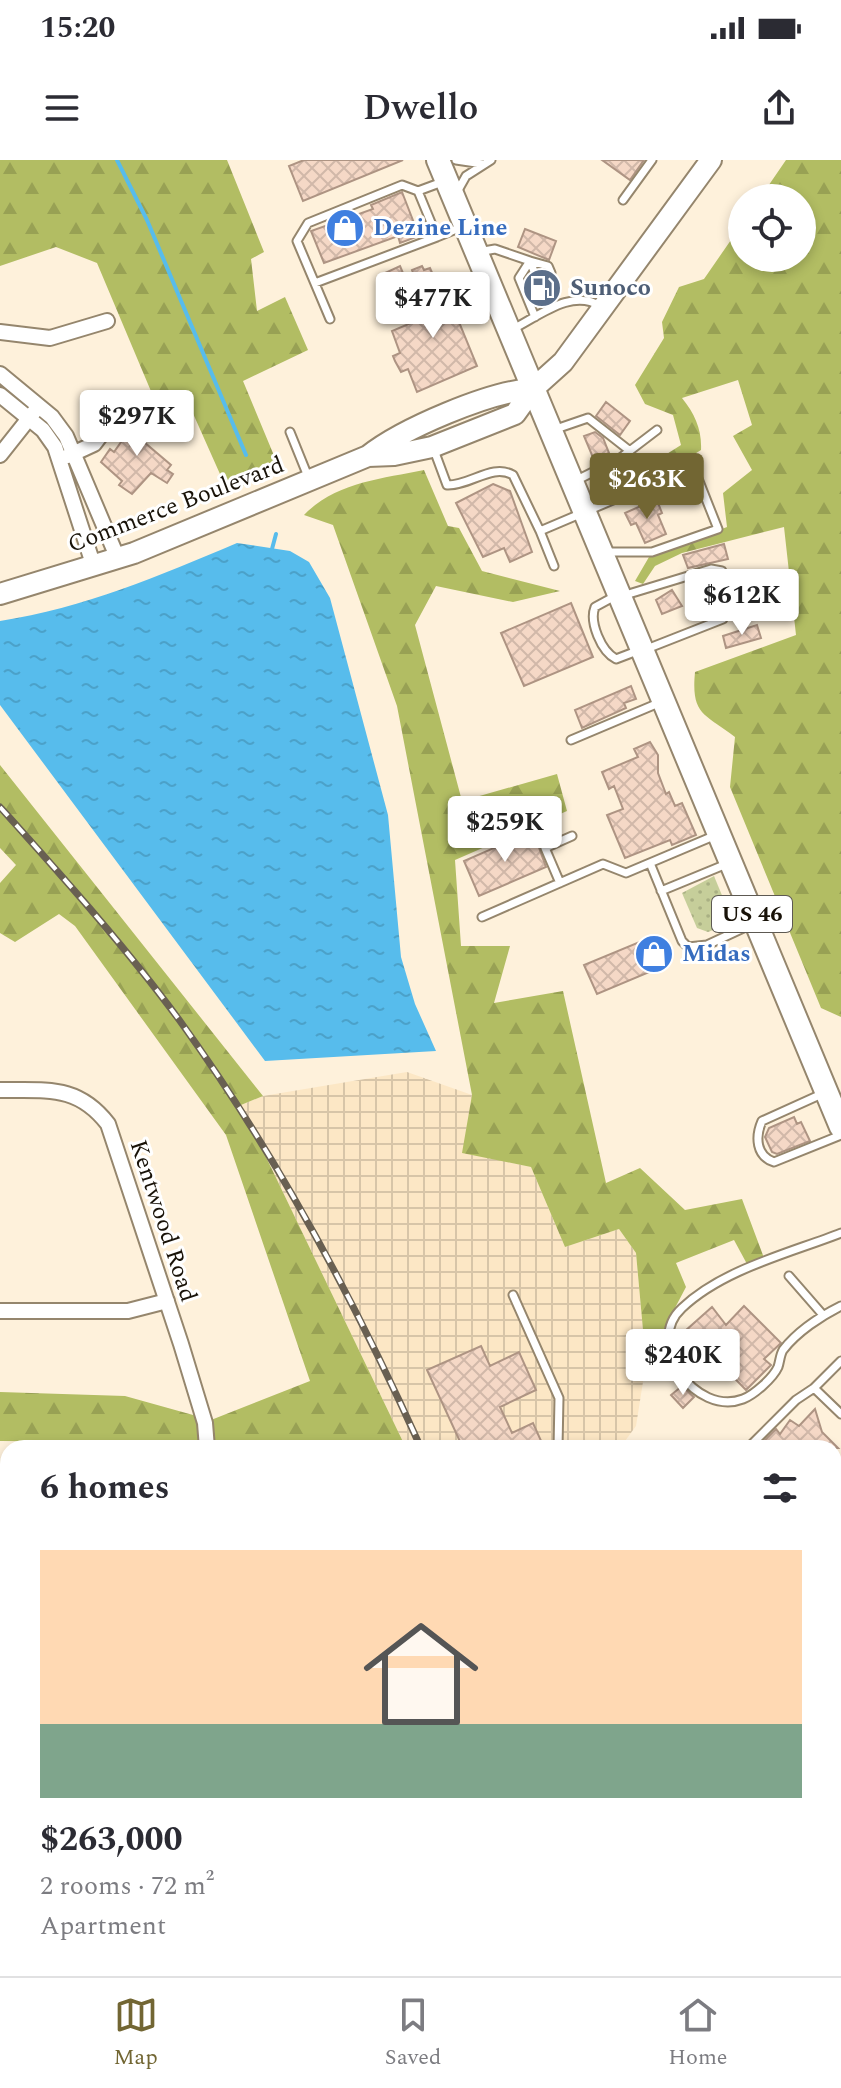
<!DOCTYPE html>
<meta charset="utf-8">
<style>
:root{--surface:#fff;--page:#f7f7f7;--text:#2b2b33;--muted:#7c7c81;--line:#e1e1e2;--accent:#726633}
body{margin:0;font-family:Spectral,serif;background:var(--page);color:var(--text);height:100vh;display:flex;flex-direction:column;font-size:30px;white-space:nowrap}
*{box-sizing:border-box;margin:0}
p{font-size:26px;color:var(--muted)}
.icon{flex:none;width:44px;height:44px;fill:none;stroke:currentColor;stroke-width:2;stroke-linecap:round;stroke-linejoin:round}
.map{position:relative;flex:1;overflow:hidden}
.panel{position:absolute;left:0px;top:1280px;width:842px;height:536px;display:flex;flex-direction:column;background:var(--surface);border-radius:24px 24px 0 0;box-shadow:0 4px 12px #0003}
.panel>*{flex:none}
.fabs{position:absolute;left:728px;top:24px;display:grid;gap:16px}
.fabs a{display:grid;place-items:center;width:88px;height:88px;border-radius:50%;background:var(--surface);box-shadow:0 4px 12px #0003;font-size:40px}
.price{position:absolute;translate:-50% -68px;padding:0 18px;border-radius:8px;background:#fff;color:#222;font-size:26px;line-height:52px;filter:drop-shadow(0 2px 4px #0008)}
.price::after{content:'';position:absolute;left:50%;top:48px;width:24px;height:18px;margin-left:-12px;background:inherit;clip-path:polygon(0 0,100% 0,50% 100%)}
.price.selected{background:var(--accent);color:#fff}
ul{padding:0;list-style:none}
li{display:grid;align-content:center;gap:16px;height:424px;padding:0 40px}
li span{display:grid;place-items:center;height:248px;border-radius:0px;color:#555}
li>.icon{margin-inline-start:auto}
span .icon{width:144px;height:144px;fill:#fffc;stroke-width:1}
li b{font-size:34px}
h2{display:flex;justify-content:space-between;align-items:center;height:96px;padding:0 40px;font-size:34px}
.status{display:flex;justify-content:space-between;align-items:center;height:56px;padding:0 40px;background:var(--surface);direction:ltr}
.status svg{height:22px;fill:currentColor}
header{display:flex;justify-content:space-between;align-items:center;height:104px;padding:0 40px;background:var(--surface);font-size:36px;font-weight:600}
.menu{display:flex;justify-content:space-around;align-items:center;height:112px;border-top:2px solid var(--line);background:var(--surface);font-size:22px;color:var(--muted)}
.menu a{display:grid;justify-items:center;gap:4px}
.menu .selected{color:var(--accent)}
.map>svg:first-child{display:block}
.industrial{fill:url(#industrial-grid)}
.grass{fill:url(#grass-dots)}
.forest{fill:url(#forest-firs)}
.water{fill:url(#water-ripples)}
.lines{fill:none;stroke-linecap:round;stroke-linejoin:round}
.stream{stroke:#57bcec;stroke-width:4}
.building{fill:url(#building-cross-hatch);stroke:#ae9483;stroke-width:2}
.lane-casing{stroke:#95866d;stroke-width:11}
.street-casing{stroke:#95866d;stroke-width:18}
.secondary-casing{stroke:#95866d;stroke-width:24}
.primary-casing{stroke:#95866d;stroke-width:26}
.lane{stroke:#fff;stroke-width:7}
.street{stroke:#fff;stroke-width:14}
.secondary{stroke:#fff;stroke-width:20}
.primary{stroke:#fff;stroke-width:22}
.rail-casing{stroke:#696052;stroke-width:7}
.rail{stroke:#fff;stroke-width:4;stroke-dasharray:12;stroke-linecap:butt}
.labels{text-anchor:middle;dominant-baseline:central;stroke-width:6;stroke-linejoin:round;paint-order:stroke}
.shield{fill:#fff;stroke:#5d5952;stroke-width:2}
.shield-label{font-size:22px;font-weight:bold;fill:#181208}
.shop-label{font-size:24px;font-weight:bold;fill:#366cbe;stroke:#fff;text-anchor:start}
.service-label{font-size:24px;font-weight:bold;fill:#4e5e75;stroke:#fff;text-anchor:start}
.street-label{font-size:24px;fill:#181208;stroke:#fff}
</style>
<div class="status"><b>15:20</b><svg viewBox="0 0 49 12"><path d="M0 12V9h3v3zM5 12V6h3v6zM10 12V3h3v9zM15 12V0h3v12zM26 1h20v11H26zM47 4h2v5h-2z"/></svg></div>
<header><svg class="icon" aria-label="menu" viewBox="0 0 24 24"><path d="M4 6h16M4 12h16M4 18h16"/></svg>Dwello<svg class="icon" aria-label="share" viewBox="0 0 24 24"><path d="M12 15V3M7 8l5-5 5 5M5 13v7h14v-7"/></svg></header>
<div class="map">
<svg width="841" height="1816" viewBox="0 0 841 1816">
<defs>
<pattern id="industrial-grid" width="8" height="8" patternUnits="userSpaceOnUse" patternTransform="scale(2)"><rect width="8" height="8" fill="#fce7c5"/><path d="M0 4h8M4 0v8" fill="none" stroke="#d7c5a8"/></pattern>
<pattern id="grass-dots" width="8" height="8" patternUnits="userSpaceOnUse" patternTransform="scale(2)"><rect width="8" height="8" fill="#c6ce9a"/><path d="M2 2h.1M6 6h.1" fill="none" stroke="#a9b083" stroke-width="1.8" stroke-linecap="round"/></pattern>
<pattern id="forest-firs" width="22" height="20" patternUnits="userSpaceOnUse" patternTransform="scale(2)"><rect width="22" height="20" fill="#b2bd63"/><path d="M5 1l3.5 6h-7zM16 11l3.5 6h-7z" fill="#98a154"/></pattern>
<pattern id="water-ripples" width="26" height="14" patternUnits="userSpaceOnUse" patternTransform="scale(2)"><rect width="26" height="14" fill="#57bcec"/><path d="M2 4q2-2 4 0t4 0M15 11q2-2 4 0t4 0" fill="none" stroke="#4ba1c9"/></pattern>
<pattern id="building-cross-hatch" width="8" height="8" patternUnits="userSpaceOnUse" patternTransform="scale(2)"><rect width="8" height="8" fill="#f5d8c6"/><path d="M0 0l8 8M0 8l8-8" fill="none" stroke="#d1b8a9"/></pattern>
</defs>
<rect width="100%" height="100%" fill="#fef1db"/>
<!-- industrial -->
<path class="industrial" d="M407,912L472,935L463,992L531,1007L565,1087L619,1069L636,1093L646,1203L636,1266L620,1288H406L241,945L263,936Z"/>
<!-- grass -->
<path class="grass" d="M714,716L733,762L708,772L697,768L682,733Z"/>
<!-- forest -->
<path class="forest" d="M0,0H227L264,92L251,99L257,151L285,137L308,190L243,221L280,310L228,332L187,240L153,236L97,103L56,87L0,106Z
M786,0H841V857L821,848L730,627L735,577C704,553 691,555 695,512L796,475L784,367L682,393L655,406L643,424L635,421L649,397L727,367L723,333L752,310L733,276L752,265L738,220L682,238C695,254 702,270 701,290L658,317L616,334L613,328L681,285L673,255L645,244L635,225L664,178L662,162L679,127L704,119L742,64V98H802V38H760Z
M424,310L448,366L459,368L482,411L560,431L513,442L436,426L415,465L462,641L557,614L567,651L455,700L461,786H510L494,843L563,831L606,1023L640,1008L685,1050L742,1039L764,1098L747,1104L734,1080L676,1103L686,1127L646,1203L636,1093L619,1069L565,1087L531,1007L462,993L472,935L397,546L333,365L304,355C336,322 381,319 424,310Z
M0,605L263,936L241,945L406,1288H138L126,1282L0,1281V1232L125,1236L211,1260L310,1221L226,975L75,766L59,754L15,782L0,773V723L16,705L0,688Z
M8,1454V1529L0,1530V1455Z
M745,1808H802L814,1816H754Z"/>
<!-- water -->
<path class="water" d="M237,383L290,391L309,402L330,438L388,655L401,797L415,844L436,891L265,901L0,545V461C84,448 159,416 237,383Z"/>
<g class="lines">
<!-- stream -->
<path class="stream" d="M117,0L147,60L246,295
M272,389L276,374"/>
</g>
<!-- building -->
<path class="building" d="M304,0H403L303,41L289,6Z
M602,0H644L630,20Z
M402,32L419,76L400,83L398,76L324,103L311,71L373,49L371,45Z
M525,69L556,81L549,100L518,87Z
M400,106L405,118L389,125L383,114Z
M422,106L424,110L430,108L447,147L452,145L477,206L417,232L408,209L401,212L395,201L393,196L400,193L392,171L430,155L412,110Z
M545,116L555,118L560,130L536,141L528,123L540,125Z
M606,242L630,261L620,275L596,256Z
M140,255L156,265L144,282L171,305L167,310L173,314L167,323L151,313L132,334L119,325L122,321L101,302L110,289L114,292Z
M595,272L603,278L609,293L594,300L584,276Z
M493,324L510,331L532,392L510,402L504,388L483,397L456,343Z
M652,341L658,343L662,353L658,355L666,374L645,383L636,363L631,365L625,353Z
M724,384L728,399L688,408L683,395Z
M672,430L682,446L662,454L656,440Z
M571,443L593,497L524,526L501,473Z
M757,465L761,478L726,488L723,476Z
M631,526L636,539L624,543L626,548L582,568L575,550Z
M650,582L658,595V613L666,634L669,632L675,646L682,643L696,675L672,685L670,680L625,698L607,655L623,649L614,626L609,629L602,612L638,597L634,589Z
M533,671L546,707L479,736L464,701Z
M654,776L666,805L597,834L584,805Z
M794,957L797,964L801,962L810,981L777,994L772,992L765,977L769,968Z
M744,1146L781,1183L764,1199L771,1205L746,1230L707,1190L692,1202L675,1180L712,1147L726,1165Z
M481,1186L490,1206L519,1192L536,1230L500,1247L512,1273L533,1263L542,1283L531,1288H463L427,1210Z
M682,1226L694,1237L683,1248L671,1235Z
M815,1249L822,1272L838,1288H757L776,1269L780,1274L790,1260L799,1266Z"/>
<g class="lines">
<defs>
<path id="lane" d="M456,0L483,4
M445,21L418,31L437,77L464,66
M457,32L466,16L491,0
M623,40L652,0
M478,92L495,89L530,101L537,119
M315,123L437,77
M535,157L519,118L530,101L548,106L551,113
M330,159L297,81L308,63L402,25L418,31
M513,169C539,156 572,128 600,146
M553,270L588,258L630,291
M290,272L309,319
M434,290L447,325C470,326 492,303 513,315L540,371
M577,320L619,299L657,270
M554,406L540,371L693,306L718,369L652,392H607
M617,435L595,447C589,462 601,491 616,499L637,491
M622,436L711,409L722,411L731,439L723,459L644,490
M571,580L661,542
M650,703L682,781L688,787L707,785L752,764
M560,723L545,688L572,676
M661,731L729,703
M482,757L603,704L626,713L716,675
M824,933L762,961C755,977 756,996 774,1002L841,975
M841,1073C790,1093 723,1109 682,1148C643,1184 696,1257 743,1239C754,1235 773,1218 778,1207C780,1201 780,1195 783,1190C797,1172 821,1156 841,1146
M789,1116L823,1155
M513,1135L559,1238L558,1288
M841,1201L814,1228L841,1254
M748,1288L796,1240L814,1228
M834,1390L841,1383
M834,1444L841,1436"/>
<path id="street" d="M0,172L50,178L107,161
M0,214L52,257L66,276L118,399
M0,235L43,270L55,287L94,407
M0,295L34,252
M68,296L94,284L125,243
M0,930C46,931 77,924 108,964L181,1184L205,1263L207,1288
M0,1151H128L167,1141
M0,1368H8
M495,1808V1816
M578,1808L584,1816
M307,1816L314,1808"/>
<path id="secondary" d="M368,296L394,295L432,287L515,254L533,229L563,202L711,0
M0,434L134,393L368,296C402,269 490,231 533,229
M0,1620H8
M834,1648L841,1650"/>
<path id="primary" d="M438,0L841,967"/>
</defs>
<!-- lane casing -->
<use href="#lane" class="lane-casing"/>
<!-- street casing -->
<use href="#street" class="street-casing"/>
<!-- secondary casing -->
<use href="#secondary" class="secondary-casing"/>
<!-- primary casing -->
<use href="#primary" class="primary-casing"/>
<!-- lane -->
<use href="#lane" class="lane"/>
<!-- street -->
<use href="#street" class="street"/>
<!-- secondary -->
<use href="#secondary" class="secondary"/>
<!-- primary -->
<use href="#primary" class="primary"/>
<defs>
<path id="rail" d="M0,647C62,716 125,786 180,861C276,994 354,1139 421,1288
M734,1808L743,1816"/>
</defs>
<!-- rail casing -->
<use href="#rail" class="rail-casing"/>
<!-- rail -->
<use href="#rail" class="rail"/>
</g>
<!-- icons -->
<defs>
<symbol id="shop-disc" viewBox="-11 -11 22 22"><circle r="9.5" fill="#3f7fe0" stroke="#fff"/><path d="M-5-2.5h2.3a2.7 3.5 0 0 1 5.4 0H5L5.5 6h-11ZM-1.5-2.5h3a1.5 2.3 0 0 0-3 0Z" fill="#fff"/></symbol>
<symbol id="fuel-disc" viewBox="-11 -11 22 22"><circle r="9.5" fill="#5c6f8a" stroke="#fff"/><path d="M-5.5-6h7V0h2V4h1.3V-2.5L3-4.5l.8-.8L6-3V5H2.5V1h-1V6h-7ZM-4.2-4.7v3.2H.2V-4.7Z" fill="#fff"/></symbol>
</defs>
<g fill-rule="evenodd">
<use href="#shop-disc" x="323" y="46" width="44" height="44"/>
<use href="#fuel-disc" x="520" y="106" width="44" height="44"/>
<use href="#shop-disc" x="632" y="772" width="44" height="44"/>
</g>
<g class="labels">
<!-- shield labels -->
<rect class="shield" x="712" y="736" width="80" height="36" rx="6"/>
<g class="shield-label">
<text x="752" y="754">US 46</text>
</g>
<!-- shop labels -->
<g class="shop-label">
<text x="373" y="68">Dezine Line</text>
<text x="682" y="794">Midas</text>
</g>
<!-- service labels -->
<g class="service-label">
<text x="570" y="128">Sunoco</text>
</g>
<!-- street labels -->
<g class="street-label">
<text transform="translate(176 345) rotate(-21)">Commerce Boulevard</text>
<text transform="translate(163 1061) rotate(72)">Kentwood Road</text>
</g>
</g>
</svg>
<div class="fabs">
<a><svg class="icon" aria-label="locate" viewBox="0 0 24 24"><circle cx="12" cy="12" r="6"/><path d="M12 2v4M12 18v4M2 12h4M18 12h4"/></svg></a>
</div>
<b class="price" style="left:433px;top:180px">$477K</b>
<b class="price" style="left:137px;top:298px">$297K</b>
<b class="price selected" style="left:647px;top:361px">$263K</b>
<b class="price" style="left:742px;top:477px">$612K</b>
<b class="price" style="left:505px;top:704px">$259K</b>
<b class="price" style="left:683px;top:1237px">$240K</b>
<section class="panel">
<h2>6 homes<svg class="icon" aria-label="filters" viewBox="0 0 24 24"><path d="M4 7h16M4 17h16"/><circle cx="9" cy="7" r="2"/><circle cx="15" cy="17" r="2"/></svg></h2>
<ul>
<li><span style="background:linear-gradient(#ffd9b3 70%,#7fa58c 0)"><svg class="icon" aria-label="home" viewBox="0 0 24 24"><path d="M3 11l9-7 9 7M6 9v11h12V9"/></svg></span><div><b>$263,000</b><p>2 rooms · 72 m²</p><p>Apartment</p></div></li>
</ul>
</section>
</div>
<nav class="menu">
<a class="selected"><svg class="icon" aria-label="map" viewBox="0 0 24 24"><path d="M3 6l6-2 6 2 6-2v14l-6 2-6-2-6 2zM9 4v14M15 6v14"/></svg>Map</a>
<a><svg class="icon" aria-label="saved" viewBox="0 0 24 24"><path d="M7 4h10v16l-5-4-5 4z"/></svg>Saved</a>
<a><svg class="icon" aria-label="home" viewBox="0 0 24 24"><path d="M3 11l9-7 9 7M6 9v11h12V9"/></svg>Home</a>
</nav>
